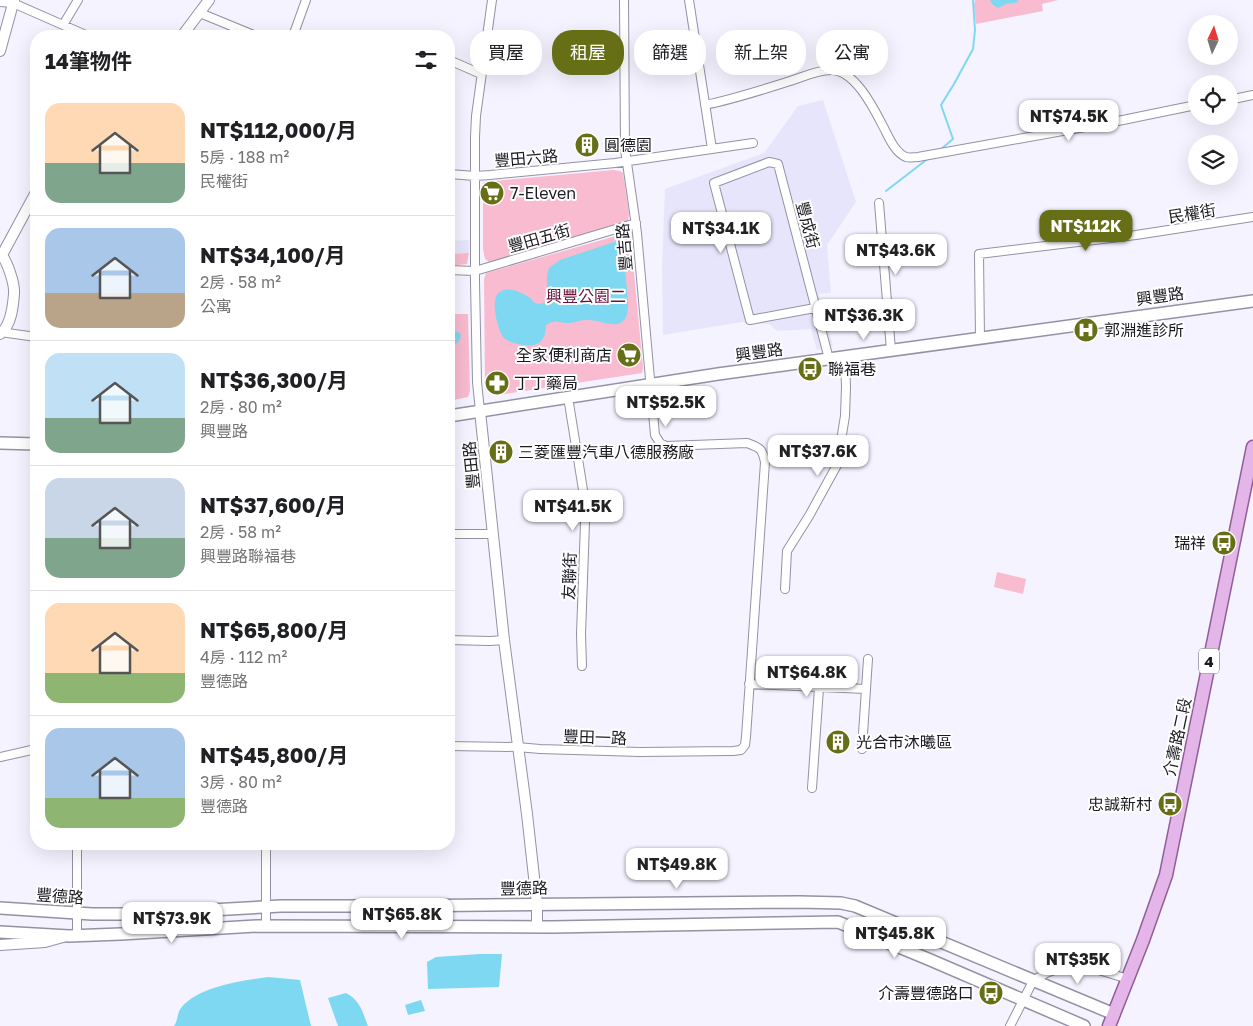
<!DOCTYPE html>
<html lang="zh-TW">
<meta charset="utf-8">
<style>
:root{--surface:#fff;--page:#f6f6f6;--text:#202124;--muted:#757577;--line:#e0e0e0;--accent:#666f16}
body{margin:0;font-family:"Golos Text","Noto Sans TC",sans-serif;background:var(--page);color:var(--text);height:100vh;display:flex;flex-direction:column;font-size:19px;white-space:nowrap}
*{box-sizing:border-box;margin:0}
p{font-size:16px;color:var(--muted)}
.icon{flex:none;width:28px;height:28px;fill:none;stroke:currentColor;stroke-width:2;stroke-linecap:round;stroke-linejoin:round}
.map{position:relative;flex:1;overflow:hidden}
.drawer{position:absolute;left:30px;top:30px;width:425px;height:820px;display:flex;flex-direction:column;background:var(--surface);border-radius:20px;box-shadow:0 5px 20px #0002}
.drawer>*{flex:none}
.banner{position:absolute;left:470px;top:30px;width:475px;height:45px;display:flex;gap:10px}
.needle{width:32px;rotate:4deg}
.fabs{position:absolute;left:1188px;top:15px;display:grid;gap:10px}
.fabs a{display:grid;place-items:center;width:50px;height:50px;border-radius:50%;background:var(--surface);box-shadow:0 5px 20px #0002;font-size:25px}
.price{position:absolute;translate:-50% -42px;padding:0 11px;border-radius:10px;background:#fff;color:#222;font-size:16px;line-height:32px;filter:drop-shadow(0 1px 2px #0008)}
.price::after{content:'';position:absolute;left:50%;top:30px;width:15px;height:11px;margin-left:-8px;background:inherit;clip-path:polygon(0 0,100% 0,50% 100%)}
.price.on{background:var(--accent);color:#fff}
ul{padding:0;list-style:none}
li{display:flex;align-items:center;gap:15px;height:125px;padding:0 15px}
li+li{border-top:1px solid var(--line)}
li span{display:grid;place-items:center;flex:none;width:140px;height:100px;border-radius:15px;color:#555}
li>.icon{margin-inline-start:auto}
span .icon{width:60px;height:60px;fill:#fffc;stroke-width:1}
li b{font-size:21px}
h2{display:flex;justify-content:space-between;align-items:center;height:60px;padding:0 15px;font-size:21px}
.tag{padding:0 18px;border-radius:20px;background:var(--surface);box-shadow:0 5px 20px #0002;font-size:18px;line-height:45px}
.tag.on{background:var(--accent);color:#fff}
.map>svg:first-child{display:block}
.built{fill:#e6e5fb}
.green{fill:#f9bbcf}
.water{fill:#7ed8f2}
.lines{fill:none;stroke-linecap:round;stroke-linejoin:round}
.stream{stroke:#7ed8f2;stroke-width:2}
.minor-casing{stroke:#9392a4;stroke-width:10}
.tertiary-casing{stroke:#9392a4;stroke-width:12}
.secondary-casing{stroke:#9392a4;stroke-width:14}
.primary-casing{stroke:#905e99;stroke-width:15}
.minor{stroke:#fff;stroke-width:8}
.tertiary{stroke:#fff;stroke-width:10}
.secondary{stroke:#fff;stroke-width:11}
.primary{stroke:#e3b5e8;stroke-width:12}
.labels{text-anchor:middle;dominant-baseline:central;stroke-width:4;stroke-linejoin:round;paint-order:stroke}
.shield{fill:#fff;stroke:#5f5f64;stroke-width:1}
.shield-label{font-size:15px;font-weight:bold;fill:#1a1a21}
.poi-label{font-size:16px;fill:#1a1a21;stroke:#fff;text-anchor:start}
.street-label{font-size:16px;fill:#1a1a21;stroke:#fff}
.park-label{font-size:16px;fill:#68123a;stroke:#fff}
</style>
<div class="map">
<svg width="1253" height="1026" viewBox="0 0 1253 1026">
<rect width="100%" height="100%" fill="#f4f3ff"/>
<!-- built -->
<path class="built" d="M823,100L856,202L827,245L831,293L819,294L833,346L817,350L811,329L777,331L769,324L742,322L663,335L662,268L665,189L764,153L798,106Z
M469,240V253L449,254V241Z"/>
<!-- green -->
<path class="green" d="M975,0H1058L1042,4L1043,11L976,24L974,6Z
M613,170L620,171L623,173L629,214L628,221L624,223L489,262L485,259L483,249V183L487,181H494Z
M630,232L643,367L642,373L498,395L488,391L485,384L484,279L486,273Z
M469,253L467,264L450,266L451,254Z
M449,314H468L470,391L468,397L449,401Z
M997,572L1026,579L1023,594L994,587Z"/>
<!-- water -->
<path class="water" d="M990,0H1017L1019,2L1006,4L998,8L993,5Z
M614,242H620L623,245L628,302C628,309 628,320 620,323C613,327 597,320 589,320C582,319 576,323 569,323C558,324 558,318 546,325C546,331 545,338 540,342C533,349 511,344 504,338C498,332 492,305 496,297C497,293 501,291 504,290C512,288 523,293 530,298C532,299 533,302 535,303C539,305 543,303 547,302V275L549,268L560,260Z
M449,331H454L460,333C463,341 455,344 449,349Z
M480,954H502L499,987L428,989L427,962L436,957Z
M268,977L300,980L311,1026H174C178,1021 177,1013 181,1008C199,986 241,981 268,977Z
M346,993C360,1000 363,1013 368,1026H338L328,998Z
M421,1000L425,1011L408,1015L405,1005Z"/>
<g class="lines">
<!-- stream -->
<path class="stream" d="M940,150L953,139L941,105L954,84L973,49L975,30L973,0
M886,191L930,157"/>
<defs>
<path id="minor" d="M689,0L712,149
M0,2L13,3L88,36
M200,13L256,36
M63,25L78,0
M293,36L306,0
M449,60L481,74
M1229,100L1253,95
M705,105C734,99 762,90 790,81C803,77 817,70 831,70C856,70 875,111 885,130C890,140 896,153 906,157C910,158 914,157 918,157L1118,121L1196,105
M449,174L475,176L490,175L615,163L753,143
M879,203L891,350
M449,270L475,271L636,223
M815,308L750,320L714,183L769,162L778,164L829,359
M0,332L36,337
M980,338L979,254L1136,235L1253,217
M568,397L584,496L585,523L581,634L582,666
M480,411L477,382L475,282V137L476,116L492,0
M449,534H493
M785,589L787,551L809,516L837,465L845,416L846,387L845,357
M449,640L490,641L504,640
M749,684L866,689
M449,746L517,747L540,749L640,752L733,751L741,750L745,745L746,737L765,462C762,448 760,448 747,443L666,446L660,443L655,435L637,233L625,149L624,0
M862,749L868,659
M0,757L36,749
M812,788L819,688
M77,844V936
M266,926V844
M1010,1026L1033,981L1046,973L1068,965L1089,967L1128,979"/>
<path id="tertiary" d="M182,36L209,0
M0,51L14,0
M0,253C7,260 15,284 14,294C13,307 11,326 0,334
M2,255L36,192
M480,411L504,640L527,814L537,904V926
M0,945L45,942L63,937"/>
<path id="secondary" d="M449,416L718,374L1253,301
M0,443L36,444
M0,908L92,914H139L281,906H393L800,902L841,903L855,906L1114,1014
M0,932L69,936L121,934L257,926L552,927L838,922L928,959L1084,1026"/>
<path id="primary" d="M1109,1026L1143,940L1166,875L1253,447"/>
</defs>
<!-- minor casing -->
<use href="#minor" class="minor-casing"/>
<!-- tertiary casing -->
<use href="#tertiary" class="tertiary-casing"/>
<!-- secondary casing -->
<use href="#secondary" class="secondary-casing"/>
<!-- primary casing -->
<use href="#primary" class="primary-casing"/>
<!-- minor -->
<use href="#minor" class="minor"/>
<!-- tertiary -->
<use href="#tertiary" class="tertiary"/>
<!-- secondary -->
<use href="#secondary" class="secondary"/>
<!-- primary -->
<use href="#primary" class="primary"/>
</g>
<!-- icons -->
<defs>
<symbol id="building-disc" viewBox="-11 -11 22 22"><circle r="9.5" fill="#666f16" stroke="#fff"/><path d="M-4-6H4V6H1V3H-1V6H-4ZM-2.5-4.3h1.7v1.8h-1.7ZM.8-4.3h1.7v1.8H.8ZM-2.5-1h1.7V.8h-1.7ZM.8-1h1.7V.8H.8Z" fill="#fff"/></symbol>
<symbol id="supermarket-disc" viewBox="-11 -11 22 22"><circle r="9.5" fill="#666f16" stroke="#fff"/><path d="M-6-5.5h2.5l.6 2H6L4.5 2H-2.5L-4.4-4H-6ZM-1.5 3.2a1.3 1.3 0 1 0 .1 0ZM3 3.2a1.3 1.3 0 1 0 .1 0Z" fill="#fff"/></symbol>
<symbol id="hospital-disc" viewBox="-11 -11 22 22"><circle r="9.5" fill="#666f16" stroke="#fff"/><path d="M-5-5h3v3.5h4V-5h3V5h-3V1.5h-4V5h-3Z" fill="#fff"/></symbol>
<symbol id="bus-disc" viewBox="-11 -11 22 22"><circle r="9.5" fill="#666f16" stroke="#fff"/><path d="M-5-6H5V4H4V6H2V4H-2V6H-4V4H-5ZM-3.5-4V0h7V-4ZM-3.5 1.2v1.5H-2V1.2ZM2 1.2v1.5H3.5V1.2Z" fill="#fff"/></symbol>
<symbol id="pharmacy-disc" viewBox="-11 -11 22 22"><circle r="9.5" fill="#666f16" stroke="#fff"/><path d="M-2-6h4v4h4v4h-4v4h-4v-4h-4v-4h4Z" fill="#fff"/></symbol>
</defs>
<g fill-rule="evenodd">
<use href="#building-disc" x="573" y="131" width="28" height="28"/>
<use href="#supermarket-disc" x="478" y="179" width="28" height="28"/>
<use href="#hospital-disc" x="1072" y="316" width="28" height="28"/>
<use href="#supermarket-disc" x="615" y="341" width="28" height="28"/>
<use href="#bus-disc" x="796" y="355" width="28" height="28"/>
<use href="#pharmacy-disc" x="483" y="369" width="28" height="28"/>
<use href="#building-disc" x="487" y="438" width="28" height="28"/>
<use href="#bus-disc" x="1210" y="529" width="28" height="28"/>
<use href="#building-disc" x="824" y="728" width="28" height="28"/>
<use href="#bus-disc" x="1156" y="790" width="28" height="28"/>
<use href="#bus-disc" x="977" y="979" width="28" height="28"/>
</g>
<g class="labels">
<!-- shield labels -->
<rect class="shield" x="1199" y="648.5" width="20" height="25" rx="4"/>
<g class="shield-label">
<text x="1209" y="661">4</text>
</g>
<!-- poi labels -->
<g class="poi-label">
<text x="604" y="145">圓德園</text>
<text x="510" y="193">7-Eleven</text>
<text x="1104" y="330">郭淵進診所</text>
<text x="612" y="355" text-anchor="end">全家便利商店</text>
<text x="828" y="369">聯福巷</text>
<text x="514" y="383">丁丁藥局</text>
<text x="518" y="452">三菱匯豐汽車八德服務廠</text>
<text x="1206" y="543" text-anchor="end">瑞祥</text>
<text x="856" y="742">光合市沐曦區</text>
<text x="1152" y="804" text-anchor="end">忠誠新村</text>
<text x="974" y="993" text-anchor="end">介壽豐德路口</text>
</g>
<!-- street labels -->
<g class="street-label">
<text transform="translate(526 158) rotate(-5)">豐田六路</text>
<text transform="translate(1192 213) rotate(-9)">民權街</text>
<text transform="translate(808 225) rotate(75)">豐成街</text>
<text transform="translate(539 238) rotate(-16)">豐田五街</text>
<text transform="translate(624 247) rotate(-95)">豐吉路</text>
<text transform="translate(1160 296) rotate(-8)">興豐路</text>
<text transform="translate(759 352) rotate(-8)">興豐路</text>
<text transform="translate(471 465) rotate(-96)">豐田路</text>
<text transform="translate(569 576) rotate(-88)">友聯街</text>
<text transform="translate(595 737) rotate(2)">豐田一路</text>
<text transform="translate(1177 737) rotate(-78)">介壽路二段</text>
<text transform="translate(524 888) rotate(-1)">豐德路</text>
<text transform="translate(60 896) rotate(4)">豐德路</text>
</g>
<!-- park labels -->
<g class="park-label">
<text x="586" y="296">興豐公園二</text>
</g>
</g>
</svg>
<div class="fabs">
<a><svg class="needle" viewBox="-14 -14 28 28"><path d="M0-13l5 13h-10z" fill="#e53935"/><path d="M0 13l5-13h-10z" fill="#757577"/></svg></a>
<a><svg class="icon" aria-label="locate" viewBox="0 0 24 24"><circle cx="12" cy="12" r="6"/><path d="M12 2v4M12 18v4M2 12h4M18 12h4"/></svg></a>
<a><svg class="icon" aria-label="layers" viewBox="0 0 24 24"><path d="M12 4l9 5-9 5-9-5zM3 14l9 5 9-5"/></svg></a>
</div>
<b class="price" style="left:1069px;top:142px">NT$74.5K</b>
<b class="price on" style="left:1086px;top:252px">NT$112K</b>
<b class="price" style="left:721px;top:254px">NT$34.1K</b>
<b class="price" style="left:896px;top:276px">NT$43.6K</b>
<b class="price" style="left:864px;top:341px">NT$36.3K</b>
<b class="price" style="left:666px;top:428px">NT$52.5K</b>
<b class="price" style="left:818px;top:477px">NT$37.6K</b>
<b class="price" style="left:573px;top:532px">NT$41.5K</b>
<b class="price" style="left:807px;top:698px">NT$64.8K</b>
<b class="price" style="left:677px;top:890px">NT$49.8K</b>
<b class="price" style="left:402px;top:940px">NT$65.8K</b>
<b class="price" style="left:172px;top:944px">NT$73.9K</b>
<b class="price" style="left:895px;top:959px">NT$45.8K</b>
<b class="price" style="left:1078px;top:985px">NT$35K</b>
<div class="banner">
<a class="tag">買屋</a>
<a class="tag on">租屋</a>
<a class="tag">篩選</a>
<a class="tag">新上架</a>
<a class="tag">公寓</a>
</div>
<section class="drawer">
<h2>14筆物件<svg class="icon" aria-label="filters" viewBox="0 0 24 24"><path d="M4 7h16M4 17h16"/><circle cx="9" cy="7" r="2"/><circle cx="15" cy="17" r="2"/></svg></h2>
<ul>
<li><span style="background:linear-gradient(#ffd9b3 60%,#7fa58c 0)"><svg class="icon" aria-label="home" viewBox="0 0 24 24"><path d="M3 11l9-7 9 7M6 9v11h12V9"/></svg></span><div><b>NT$112,000/月</b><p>5房 · 188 m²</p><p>民權街</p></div></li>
<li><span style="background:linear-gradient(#a9c7e8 65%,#b9a48a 0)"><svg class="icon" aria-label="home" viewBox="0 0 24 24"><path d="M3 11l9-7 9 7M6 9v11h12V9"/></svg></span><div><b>NT$34,100/月</b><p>2房 · 58 m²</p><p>公寓</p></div></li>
<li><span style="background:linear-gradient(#bfe0f5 65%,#7fa58c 0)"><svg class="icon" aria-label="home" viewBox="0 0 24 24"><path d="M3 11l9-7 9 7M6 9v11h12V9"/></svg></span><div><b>NT$36,300/月</b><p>2房 · 80 m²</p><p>興豐路</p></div></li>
<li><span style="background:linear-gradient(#c9d6e8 60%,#7fa58c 0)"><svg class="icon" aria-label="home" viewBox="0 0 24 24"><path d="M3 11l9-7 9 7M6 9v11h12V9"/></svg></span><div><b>NT$37,600/月</b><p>2房 · 58 m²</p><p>興豐路聯福巷</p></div></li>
<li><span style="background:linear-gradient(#ffd9b3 70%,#8fb573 0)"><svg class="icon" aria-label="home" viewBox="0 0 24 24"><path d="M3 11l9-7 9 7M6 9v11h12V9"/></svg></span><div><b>NT$65,800/月</b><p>4房 · 112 m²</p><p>豐德路</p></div></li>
<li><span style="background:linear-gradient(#a9c7e8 70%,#8fb573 0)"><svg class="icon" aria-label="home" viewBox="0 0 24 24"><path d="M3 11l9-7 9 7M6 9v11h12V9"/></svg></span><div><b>NT$45,800/月</b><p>3房 · 80 m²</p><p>豐德路</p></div></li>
</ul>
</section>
</div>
